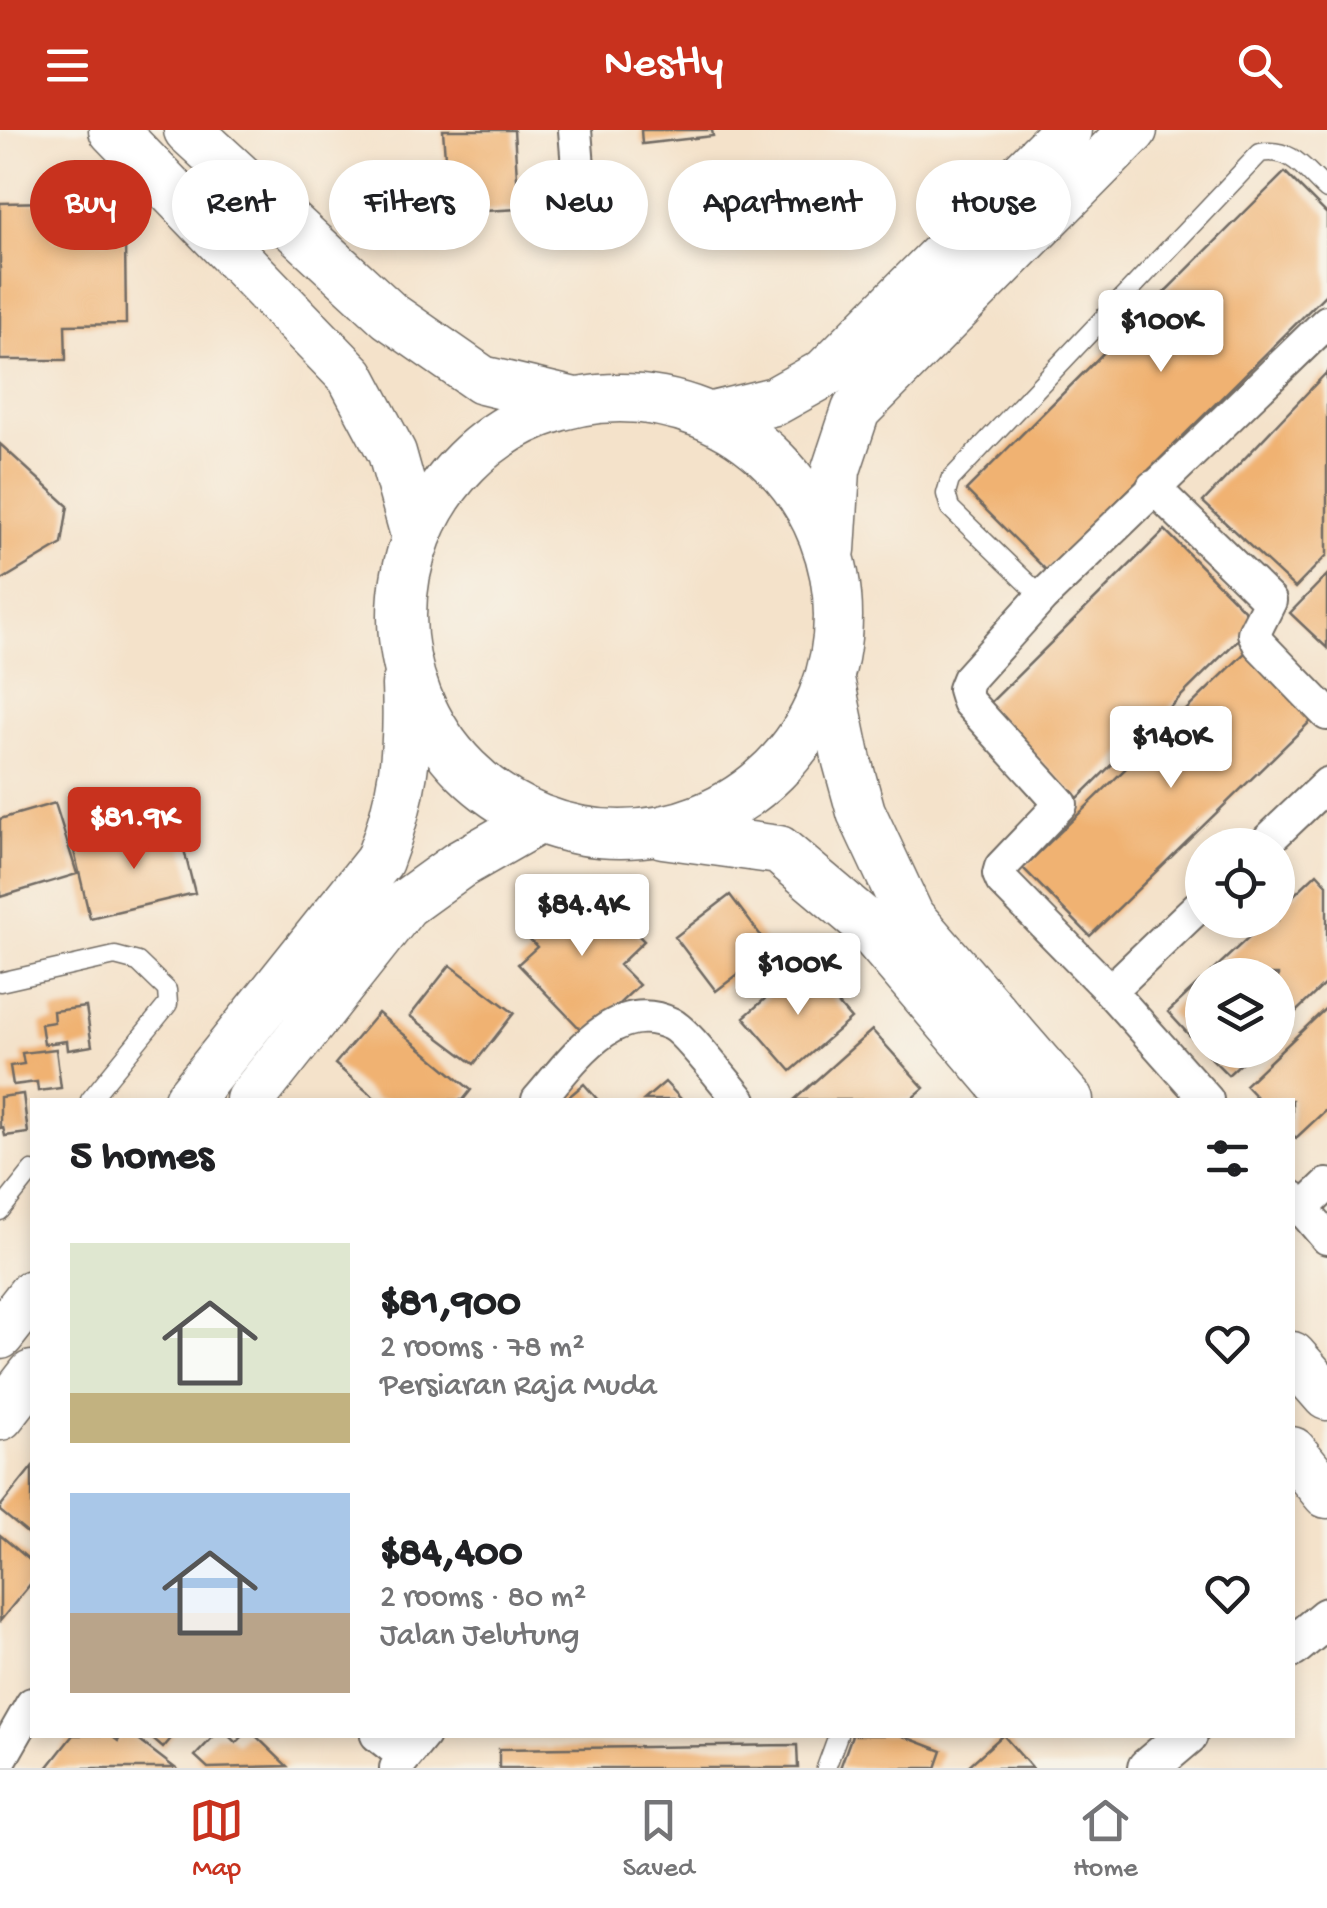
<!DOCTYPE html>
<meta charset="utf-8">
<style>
:root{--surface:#fff;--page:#f2f2f2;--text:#202124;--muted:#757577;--line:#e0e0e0;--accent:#c8321e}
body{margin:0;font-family:"Gochi Hand",sans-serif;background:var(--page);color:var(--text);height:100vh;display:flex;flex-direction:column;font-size:38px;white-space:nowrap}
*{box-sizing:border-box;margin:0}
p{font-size:32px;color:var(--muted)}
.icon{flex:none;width:55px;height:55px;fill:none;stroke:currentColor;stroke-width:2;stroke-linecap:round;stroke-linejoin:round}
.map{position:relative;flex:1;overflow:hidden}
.side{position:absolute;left:30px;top:968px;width:1265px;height:640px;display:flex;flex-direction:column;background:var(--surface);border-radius:0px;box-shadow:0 5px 15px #0003}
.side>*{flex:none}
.hud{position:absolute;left:30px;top:30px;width:1268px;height:90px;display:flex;gap:20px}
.buttons{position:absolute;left:1185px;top:698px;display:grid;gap:20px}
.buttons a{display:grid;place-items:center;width:110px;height:110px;border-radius:50%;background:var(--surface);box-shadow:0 5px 15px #0003;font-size:50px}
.price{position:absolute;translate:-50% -85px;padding:0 22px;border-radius:10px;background:#fff;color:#222;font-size:32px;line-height:65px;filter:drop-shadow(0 2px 5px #0008)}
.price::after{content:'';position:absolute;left:50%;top:60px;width:30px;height:22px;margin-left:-15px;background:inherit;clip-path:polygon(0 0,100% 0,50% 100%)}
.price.current{background:var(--accent);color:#fff}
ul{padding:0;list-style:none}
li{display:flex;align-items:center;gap:30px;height:250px;padding:0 40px}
li span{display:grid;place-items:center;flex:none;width:280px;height:200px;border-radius:0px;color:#555}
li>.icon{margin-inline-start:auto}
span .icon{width:120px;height:120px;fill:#fffc;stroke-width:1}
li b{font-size:42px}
h2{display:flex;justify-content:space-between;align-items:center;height:120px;padding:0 40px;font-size:42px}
.pill{padding:0 35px;border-radius:45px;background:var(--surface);box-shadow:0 5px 15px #0003;font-size:35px;line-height:90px}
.pill.current{background:var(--accent);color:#fff}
header{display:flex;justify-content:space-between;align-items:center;height:130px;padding:0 40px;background:var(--accent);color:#fff;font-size:45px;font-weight:600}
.menu{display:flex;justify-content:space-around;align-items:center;height:140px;border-top:2px solid var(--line);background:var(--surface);font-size:28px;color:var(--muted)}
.menu a{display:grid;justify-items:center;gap:5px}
.menu .current{color:var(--accent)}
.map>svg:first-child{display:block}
.building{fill:#f0b272}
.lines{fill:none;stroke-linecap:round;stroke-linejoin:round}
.service-casing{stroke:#716b63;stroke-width:21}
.minor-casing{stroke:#716b63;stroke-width:36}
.tertiary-casing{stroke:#716b63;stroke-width:44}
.secondary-casing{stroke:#716b63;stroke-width:51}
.service{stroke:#fff;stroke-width:18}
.minor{stroke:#fff;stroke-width:32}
.tertiary{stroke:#fff;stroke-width:40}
.secondary{stroke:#fff;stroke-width:48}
</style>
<header><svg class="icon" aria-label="menu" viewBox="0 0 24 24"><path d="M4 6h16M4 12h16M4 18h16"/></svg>Nestly<svg class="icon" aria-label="search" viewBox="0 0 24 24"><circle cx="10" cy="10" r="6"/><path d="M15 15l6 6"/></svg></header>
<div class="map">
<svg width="1327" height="1638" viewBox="0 0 1327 1638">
<rect width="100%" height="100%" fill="#f7f3e8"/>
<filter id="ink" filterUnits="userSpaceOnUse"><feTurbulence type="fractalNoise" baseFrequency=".01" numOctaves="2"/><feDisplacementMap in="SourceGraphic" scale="20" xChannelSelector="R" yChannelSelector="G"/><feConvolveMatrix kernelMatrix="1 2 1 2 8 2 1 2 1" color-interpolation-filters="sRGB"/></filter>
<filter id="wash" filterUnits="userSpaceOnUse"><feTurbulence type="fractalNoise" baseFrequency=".0048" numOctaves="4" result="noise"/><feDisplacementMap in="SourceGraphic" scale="40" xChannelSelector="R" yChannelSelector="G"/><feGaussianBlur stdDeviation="2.25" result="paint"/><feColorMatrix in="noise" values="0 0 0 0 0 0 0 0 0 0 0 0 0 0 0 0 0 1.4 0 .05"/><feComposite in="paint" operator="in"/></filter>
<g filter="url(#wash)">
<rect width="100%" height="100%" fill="#f4e2ca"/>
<g id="blocks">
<!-- building -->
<path class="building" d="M443,0H514L519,79L449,83Z
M641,0H712L713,6L642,14Z
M1285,42L1327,84V163L1047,441L966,360Z
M53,72V110L125,109L126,194L65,195L66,230H0V73Z
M1327,242V425L1295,458L1203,372Z
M0,314L68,376L62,414L0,451Z
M1165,400L1256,492L1078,668L986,577Z
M1327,445V518L1290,483Z
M1252,516L1318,584L1090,806L1023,738Z
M55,673L77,744L0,767V689Z
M178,696L195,763L90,788L74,721Z
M1317,743L1327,754V852L1278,899V845H1208L1267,790H1278V780Z
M593,759L644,811L619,835L639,855L586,905L518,834L537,817L518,796L542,774L558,792Z
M730,765L771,819L716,861L675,807Z
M450,835L514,883L474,934L410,886Z
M804,835L851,889L791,941L744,887Z
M1202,850V919L1168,882Z
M86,877L92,916L68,920L67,911L44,914L41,894L54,892L53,881Z
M1327,877V979L1296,1008L1292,1004V970H1259L1245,955Z
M378,883L471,960L463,970H377L335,934Z
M872,900L924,958L910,970H794Z
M56,919L61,958L38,961L37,952L13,955L10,936L24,934L22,923Z
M1203,920H1255L1228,945Z
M665,952L682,970H644Z
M584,954L598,970H565Z
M23,964L28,1003L5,1006L3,997L0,998V967Z
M32,1337V1407L0,1381V1377Z
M0,1405L32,1432V1452L0,1491Z
M73,1605H110L118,1611L122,1605H132L175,1638H47Z
M148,1605H174L163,1618Z
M215,1605H228L236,1613L244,1605H255L287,1636L208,1638L195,1626Z
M852,1605H900L942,1621L936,1638H840Z
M1003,1605L1032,1638H966Z
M797,1615L798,1638H499V1619Z"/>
</g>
</g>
<g filter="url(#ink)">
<use href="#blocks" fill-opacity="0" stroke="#716b63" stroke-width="2.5"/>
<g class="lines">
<defs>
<path id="service" d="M1042,467L950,378L946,364L950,350L1260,23C1292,17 1305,40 1327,60
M0,852L115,826L138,832L167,860L168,874L90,970
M0,1081L32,1041
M826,1638L838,1605"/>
<path id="minor" d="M575,0L581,74
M1153,357L1270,471L1254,503L1259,514L1327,584
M1263,715L1327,654
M1110,861L1202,773
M538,970C570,934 613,866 671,894C687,902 726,954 740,970
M1207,970L1110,861L1002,751L999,744L1001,737L1061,674L968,572L964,559L968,549L1042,467L1327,192
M1292,1067L1327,1108
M1302,1079L1327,1055
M377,1605L405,1627
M0,1630L32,1574
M396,1638L423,1605"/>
<path id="tertiary" d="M1292,1517L1327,1488
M1148,1638L1187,1605"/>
<path id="secondary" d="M113,0L351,246L392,323L415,405
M188,0L390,186L482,250L575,272
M402 486a218 218 0 1 1 436 0a218 218 0 1 1-436 0Z
M712,286L775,271L825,243L1067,0
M831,420L836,340L856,280L1133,0
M831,554L847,631L861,682L910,787L1069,970
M663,704L779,720L861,789L1015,970
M188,970L379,731C403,668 409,622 406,555
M250,970L405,774L459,735L538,690
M0,1205L32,1164
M1292,1226L1327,1266
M0,1286L32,1245
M1292,1321L1327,1364"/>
</defs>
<!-- service casing -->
<use href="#service" class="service-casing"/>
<!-- minor casing -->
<use href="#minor" class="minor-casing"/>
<!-- tertiary casing -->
<use href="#tertiary" class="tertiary-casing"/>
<!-- secondary casing -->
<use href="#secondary" class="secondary-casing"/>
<!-- service -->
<use href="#service" class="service"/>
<!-- minor -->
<use href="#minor" class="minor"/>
<!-- tertiary -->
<use href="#tertiary" class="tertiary"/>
<!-- secondary -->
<use href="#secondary" class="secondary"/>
</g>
</g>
</svg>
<div class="buttons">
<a><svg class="icon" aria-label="locate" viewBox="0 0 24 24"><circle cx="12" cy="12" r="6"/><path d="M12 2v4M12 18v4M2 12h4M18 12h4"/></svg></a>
<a><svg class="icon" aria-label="layers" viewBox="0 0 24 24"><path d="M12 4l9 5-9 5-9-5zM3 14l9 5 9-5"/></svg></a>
</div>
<b class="price" style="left:1161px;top:245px">$100K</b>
<b class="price" style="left:1171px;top:661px">$140K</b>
<b class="price current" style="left:134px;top:742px">$81.9K</b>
<b class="price" style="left:582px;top:829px">$84.4K</b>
<b class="price" style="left:798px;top:888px">$100K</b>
<div class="hud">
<a class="pill current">Buy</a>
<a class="pill">Rent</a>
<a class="pill">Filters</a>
<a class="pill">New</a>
<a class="pill">Apartment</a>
<a class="pill">House</a>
</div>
<section class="side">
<h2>5 homes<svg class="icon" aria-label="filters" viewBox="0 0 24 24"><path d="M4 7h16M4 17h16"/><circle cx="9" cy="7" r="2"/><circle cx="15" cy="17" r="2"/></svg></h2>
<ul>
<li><span style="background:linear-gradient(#dfe7d0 75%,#c2b280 0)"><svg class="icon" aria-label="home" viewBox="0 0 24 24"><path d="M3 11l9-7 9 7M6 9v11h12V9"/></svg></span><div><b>$81,900</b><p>2 rooms · 78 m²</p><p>Persiaran Raja Muda</p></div><svg class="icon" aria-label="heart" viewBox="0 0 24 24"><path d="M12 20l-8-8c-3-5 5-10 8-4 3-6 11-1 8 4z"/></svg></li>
<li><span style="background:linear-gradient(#a9c7e8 60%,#b9a48a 0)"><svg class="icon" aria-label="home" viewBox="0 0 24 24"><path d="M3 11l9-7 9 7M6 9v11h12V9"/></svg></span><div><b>$84,400</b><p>2 rooms · 80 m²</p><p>Jalan Jelutung</p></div><svg class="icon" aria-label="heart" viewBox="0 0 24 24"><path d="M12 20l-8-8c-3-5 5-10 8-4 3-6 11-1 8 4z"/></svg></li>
</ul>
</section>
</div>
<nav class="menu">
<a class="current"><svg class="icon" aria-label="map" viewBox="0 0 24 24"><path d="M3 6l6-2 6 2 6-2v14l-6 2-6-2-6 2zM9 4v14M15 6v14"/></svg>Map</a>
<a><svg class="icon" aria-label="saved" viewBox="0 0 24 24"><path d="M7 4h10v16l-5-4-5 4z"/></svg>Saved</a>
<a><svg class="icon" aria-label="home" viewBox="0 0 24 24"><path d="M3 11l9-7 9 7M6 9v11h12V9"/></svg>Home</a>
</nav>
